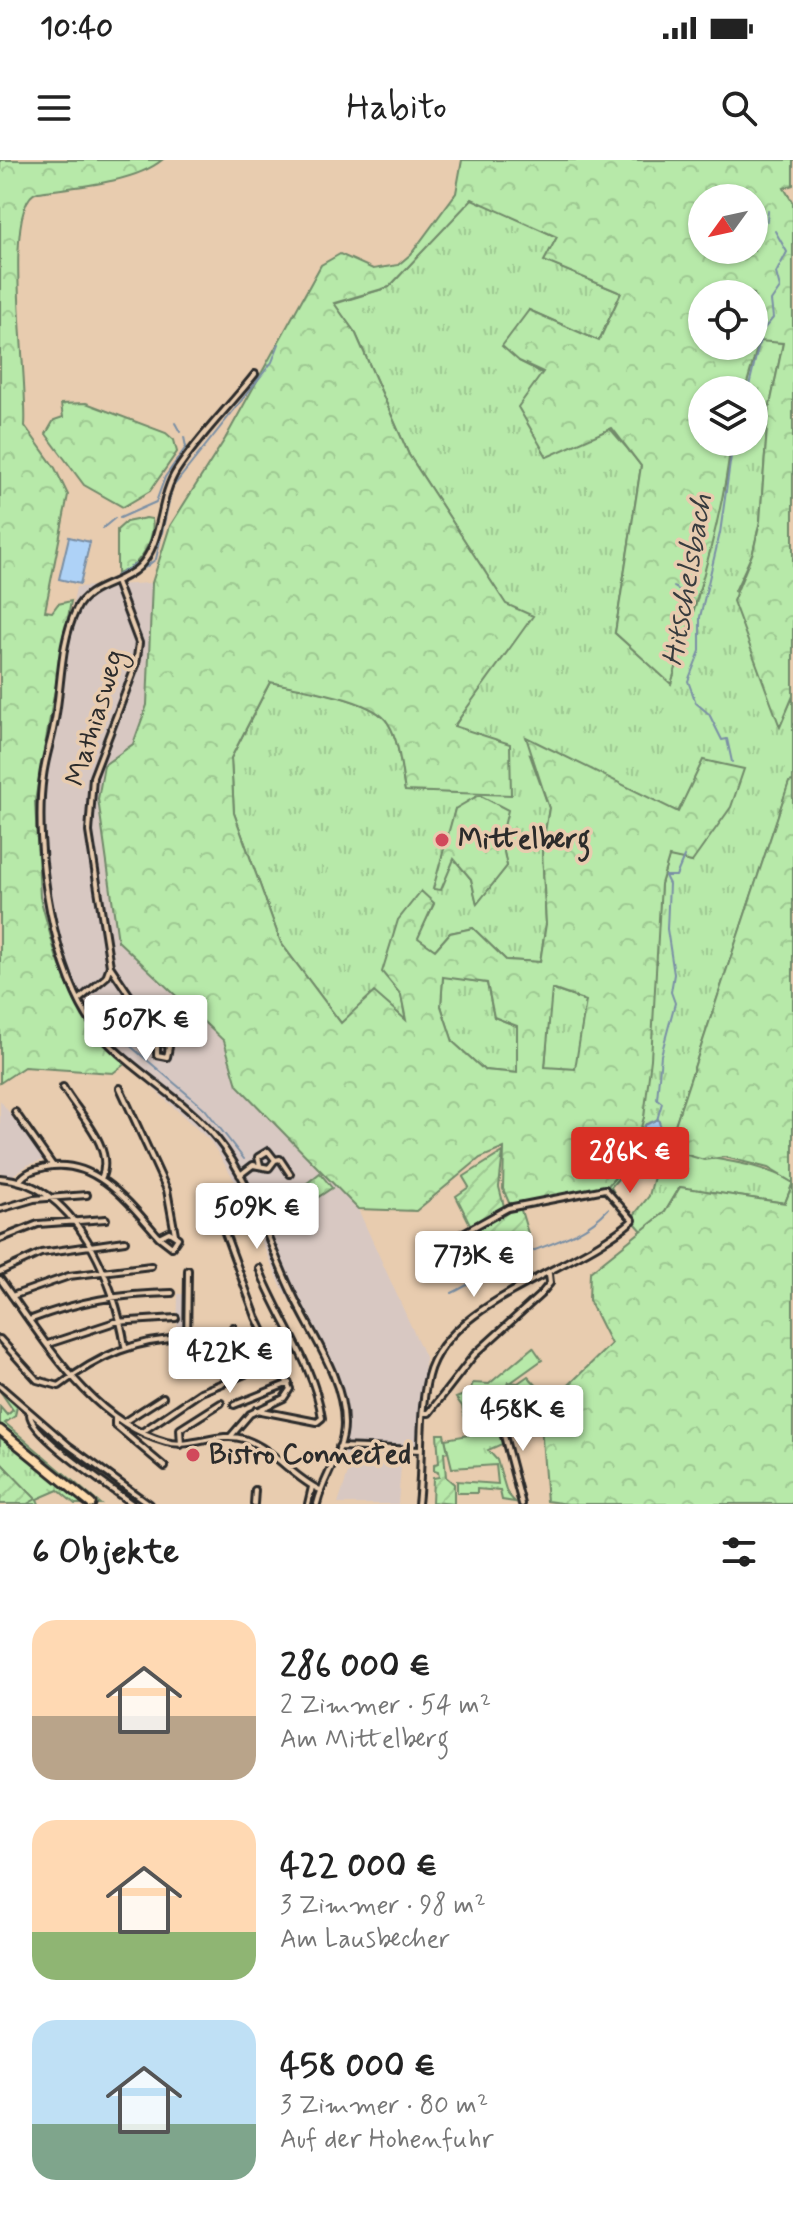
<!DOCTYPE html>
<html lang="de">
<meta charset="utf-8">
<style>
:root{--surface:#fff;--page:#f6f6f6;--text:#222;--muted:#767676;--accent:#d93025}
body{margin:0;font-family:Mynerve,sans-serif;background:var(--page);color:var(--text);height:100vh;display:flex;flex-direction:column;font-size:30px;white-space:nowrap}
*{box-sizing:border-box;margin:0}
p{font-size:26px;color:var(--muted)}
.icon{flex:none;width:44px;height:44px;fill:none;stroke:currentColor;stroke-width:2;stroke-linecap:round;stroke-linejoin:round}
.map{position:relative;height:1344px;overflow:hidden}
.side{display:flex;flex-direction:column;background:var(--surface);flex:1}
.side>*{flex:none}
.needle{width:52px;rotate:237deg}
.fabs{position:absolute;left:688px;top:24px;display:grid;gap:16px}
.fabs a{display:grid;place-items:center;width:80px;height:80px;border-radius:50%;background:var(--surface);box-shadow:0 2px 6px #0004;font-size:40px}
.price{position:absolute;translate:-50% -68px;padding:0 18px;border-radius:8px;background:#fff;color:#222;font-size:26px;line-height:52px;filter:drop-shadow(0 2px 4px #0008)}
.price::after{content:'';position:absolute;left:50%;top:48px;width:24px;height:18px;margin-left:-12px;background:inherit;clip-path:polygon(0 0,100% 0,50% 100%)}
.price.on{background:var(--accent);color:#fff}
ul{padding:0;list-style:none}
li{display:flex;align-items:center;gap:24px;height:200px;padding:0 32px}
li span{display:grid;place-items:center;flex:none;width:224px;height:160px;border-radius:24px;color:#555}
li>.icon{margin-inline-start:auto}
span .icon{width:96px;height:96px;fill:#fffc;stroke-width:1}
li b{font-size:34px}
h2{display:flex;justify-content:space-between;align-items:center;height:96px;padding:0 32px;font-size:34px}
.status{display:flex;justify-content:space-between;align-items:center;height:56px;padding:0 40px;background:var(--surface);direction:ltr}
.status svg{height:22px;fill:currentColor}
header{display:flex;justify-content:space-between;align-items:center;height:104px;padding:0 32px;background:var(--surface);font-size:36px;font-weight:600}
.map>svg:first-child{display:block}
.built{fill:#d8c8c2}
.grass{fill:url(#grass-tufts);stroke:#718a6a;stroke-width:2;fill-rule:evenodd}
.forest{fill:url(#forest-crowns);stroke:#718a6a;stroke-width:2;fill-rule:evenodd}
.cemetery{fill:url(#cemetery-stones);stroke:#718a6a;stroke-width:2}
.park{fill:url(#park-dots);stroke:#718a6a;stroke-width:2}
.garden{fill:url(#garden-furrows);stroke:#718a6a;stroke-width:2}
.water{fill:#aed2f7;stroke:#7a8fa5;stroke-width:2}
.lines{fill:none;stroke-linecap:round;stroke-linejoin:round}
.stream{stroke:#7a8fa5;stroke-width:2}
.street-casing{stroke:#2b2b2b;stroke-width:10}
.primary-casing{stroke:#2b2b2b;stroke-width:13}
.street{stroke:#e8ccaf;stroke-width:4}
.primary{stroke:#fedbac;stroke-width:7}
.poi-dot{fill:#d1495b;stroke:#e8ccaf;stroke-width:3}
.labels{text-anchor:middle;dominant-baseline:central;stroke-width:7;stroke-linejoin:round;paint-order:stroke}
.street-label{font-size:28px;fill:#2b2b2b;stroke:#e8ccaf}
.poi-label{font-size:28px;font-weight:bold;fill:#2b2b2b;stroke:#e8ccaf;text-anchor:start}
.water-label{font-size:30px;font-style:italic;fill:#383c3f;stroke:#e8ccaf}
</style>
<div class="status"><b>10:40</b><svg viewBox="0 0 49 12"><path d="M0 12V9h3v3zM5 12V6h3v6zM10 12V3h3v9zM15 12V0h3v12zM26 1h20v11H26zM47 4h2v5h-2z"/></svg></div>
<header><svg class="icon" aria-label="menu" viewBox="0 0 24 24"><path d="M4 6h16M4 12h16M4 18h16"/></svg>Habito<svg class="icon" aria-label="search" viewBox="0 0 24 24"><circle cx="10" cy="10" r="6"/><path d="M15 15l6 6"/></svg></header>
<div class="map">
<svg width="793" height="1344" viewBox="0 0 793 1344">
<defs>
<pattern id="grass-tufts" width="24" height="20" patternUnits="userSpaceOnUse" patternTransform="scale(2)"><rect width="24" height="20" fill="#b7e9a9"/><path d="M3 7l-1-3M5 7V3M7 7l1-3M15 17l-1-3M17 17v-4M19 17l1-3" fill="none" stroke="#9ec892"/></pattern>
<pattern id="forest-crowns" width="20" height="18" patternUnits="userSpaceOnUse" patternTransform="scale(2)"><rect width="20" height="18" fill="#b7e9a9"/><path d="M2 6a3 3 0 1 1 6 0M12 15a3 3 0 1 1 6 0" fill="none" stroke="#9ec892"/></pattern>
<pattern id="cemetery-stones" width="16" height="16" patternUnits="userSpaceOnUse" patternTransform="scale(2)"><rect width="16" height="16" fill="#b7e9a9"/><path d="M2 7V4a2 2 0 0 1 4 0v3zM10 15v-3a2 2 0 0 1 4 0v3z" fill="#9ec892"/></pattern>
<pattern id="park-dots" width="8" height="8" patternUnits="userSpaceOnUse" patternTransform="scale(2)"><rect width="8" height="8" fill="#b7e9a9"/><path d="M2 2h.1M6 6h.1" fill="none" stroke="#9ec892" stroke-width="1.8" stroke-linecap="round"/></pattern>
<pattern id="garden-furrows" width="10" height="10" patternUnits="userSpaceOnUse" patternTransform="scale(2)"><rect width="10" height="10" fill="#b7e9a9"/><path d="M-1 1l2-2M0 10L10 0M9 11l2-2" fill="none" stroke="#9ec892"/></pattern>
</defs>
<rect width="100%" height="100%" fill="#e8ccaf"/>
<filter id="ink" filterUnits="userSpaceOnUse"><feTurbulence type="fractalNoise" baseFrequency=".0125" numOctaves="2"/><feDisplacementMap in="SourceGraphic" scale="16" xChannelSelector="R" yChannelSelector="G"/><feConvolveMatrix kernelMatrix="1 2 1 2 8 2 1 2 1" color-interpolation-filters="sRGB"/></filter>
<g filter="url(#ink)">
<!-- built -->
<path class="built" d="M152,423L147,545L133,584L104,605L118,781L224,882L237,925L358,1049L425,1197L422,1294H402L398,1344H338L349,1310L343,1286V1248L309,1172L281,1126L235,1021L211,982L126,903L100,877L75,842L56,796L40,737L35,641L76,427Z
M0,940L44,1000L28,1005L13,1015L0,1014Z
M178,1134H189L188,1176H177Z"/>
<!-- grass -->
<path class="grass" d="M472,38L557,77L545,101L621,133L599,181L529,150L519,201C569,224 609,263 641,306L615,473L671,523L697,440L728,312L731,282H754V230H745L759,180L783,183L768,255L760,361L753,392L735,431L780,565L793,536V621L789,623L667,989C711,1001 752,999 793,1022L785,1043L680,1027L665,1052L643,1072L605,1029L616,1016L644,957L661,724L669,696L692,702L679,652L530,595L549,648L542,690L546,764L540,802L506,800L473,768L450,773L435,790L417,778L434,744L421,732L401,835L406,862L341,863L281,783L234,653L231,598L270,522C298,528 373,538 388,563C400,582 401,610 405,631L511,634L454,567L476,533L506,445L409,295L356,174L334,144L389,127ZM455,649L501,679L507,706L477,743L471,719L454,698L449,674ZM653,962L660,982L657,995L635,993L646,964ZM633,1001L657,1005L649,1036L634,1055L619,1042L611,1027Z
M443,816L487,823L494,857L517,866V913L484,910L453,882L441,846Z
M551,829L586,841L576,909L545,908Z
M533,1187L542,1200L510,1223L492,1242L502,1284L488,1290L497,1300L507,1333L515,1342L502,1340L500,1331L477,1329V1333H457V1321L498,1324L496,1305L452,1308L445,1279L469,1275L462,1246L456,1238L469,1233L473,1223L489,1224Z
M0,1231L17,1247L15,1256L5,1263L100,1344H93L0,1267V1247L7,1255L13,1250Z
M0,1273L88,1344H75L58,1330L37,1339L39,1344H27L35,1339L0,1302Z"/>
<!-- forest -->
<path class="forest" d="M0,0H162C134,23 73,27 38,32C0,40 29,224 25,266L55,308L68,335L45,451L52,452L58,444L71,441L35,641L40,737L56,796L75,842L100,877L126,903L113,913L24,907L0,923Z
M462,0H793V25L784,28L793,43V536L780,567L733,441L753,392L760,361L768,255L783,183L759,181L745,230H702V282H731C722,363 695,445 671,524L615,473L641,306L612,268L547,297L518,247L543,212L519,201L502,186L529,150L599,181L621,133L544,101L557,77L472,39L389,127L334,143L356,174L409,295L506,444L533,456L454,566L510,584L511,635L405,631C401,610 400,582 388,563C373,538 299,529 270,522L231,598L234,653L281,783L341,863L374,832L406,860L401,835L382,812L398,760L421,731L434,743L418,778L435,790L450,773L473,768L506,800L540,802L546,764L542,690L549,648L526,577L678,652L703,600L744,609L731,647L692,702L669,697L661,724L651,899L644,957L632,998L605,1029L510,1045L503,1029L504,988L480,998L416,1051L358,1049L237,925L224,881L118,781L98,639L104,605L133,584L147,545L152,423L170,366L225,279L321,105L340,94L373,109L398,105L411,94L456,33ZM702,38H754V90H702ZM702,134H754V186H702ZM443,817L487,823L494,857L517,866V913L484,910L453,882L441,846ZM552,829L586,841L575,909L545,907Z
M86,243L166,273L174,280L177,292L150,331L123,347L84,325L46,274L54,260L63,257L61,244Z
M146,358L152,359C156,381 138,408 117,414V370L126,362Z
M793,621V1344H568L547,1341L540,1253L611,1184L589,1140L590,1112L665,1052L680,1027L785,1043L793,1023L768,1008L725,997L704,1000L667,989L789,622Z
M479,635L508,650L501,679L507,706L477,744L471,719L454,699L441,730L433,729L455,649Z"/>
<!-- cemetery -->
<path class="cemetery" d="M320,1013L332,1028L306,1045L297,1031Z"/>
<!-- park -->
<path class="park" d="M528,1216L539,1228L531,1242L503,1236L508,1222L518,1223Z"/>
<!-- garden -->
<path class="garden" d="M503,992L499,1027L505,1050L520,1047L530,1080L470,1109L455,1078L472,1068L456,1036L469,1027L463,1017Z
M437,1274H444L448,1292L444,1293L446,1317L454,1324V1344L432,1342L433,1318L439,1317L438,1312L434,1311V1304L439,1303Z
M0,1302L36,1339L27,1344H0Z"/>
<!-- water -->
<path class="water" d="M69,377L90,382L80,424L59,419Z
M658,959C664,972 660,989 654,1001H640L635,993L645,965Z"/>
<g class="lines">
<!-- stream -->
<path class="stream" d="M767,61L768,51
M748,230L762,171L773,158L771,141L780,128L776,113L787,92L775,71
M175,263L180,272
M120,358L156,342L165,317L186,287L184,277
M103,368L115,358
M142,410L156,399L172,328L272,202L279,184
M116,416L137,403
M674,427L690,437
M732,602L727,579L722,580L709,554L696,543L688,521L700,491V457L720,373L733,282
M102,862L205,949L244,999
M657,960L662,943L657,939L661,895L675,843L671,832L674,814L667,769L669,724L665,716H676L684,697
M452,1133C472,1124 489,1110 506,1102C542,1085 582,1078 608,1049"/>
<defs>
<path id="street" d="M255,214C230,246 199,276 177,310C158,339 164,382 139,407C121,425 87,425 76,450C59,485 62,528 54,565C51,582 45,599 43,616C33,686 53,819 100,874C134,913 184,938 217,979C254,1024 268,1086 294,1137C313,1177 344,1219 344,1264C344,1292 323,1317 317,1344
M110,806L157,876
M80,839L106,817L110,806L89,672L93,617L136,505L139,483L116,422
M157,876L169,887L167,897L157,895Z
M63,927C77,953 116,987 101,1019
M120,928L167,1030L175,1074
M15,952L53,1006
M260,1005L258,997L268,991L275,1000L280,999L290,1014
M240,1015L253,1005L269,1008L275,1000
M0,1018C76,1023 115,1123 125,1186
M19,1021C27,1011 34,1010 46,1007C96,997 130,1044 159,1077
M211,1035L256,1157L290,1229L284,1238L250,1254L231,1276
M0,1049L34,1039L87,1035
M169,1072L178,1078L172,1087L159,1077Z
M0,1079L38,1064L106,1059
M0,1112L41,1093L125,1081
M0,1119C44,1179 90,1261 166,1282C193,1289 218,1271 244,1279C274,1289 293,1318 320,1330
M12,1136L69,1116L151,1106
M29,1160C78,1141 120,1134 172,1133
M0,1179L37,1220L59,1226C99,1195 137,1179 188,1178
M48,1184L115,1162L176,1158
M187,1188L188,1110
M0,1226L68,1285L149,1344
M234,1245L289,1223
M496,1245L522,1344
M256,1250L317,1262L322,1258C314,1204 278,1158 259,1108
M423,1253H429L474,1195L541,1134L550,1123L549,1114
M30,1254C29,1274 114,1330 132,1344
M115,1257V1265L165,1307
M124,1262L163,1237
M142,1272L201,1232L245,1214L233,1167
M181,1285L180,1269L221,1243
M339,1287L421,1290
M254,1344L255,1330
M308,1344L312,1327
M418,1344C423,1302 418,1257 428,1216C446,1142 577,1110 633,1060L605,1029L508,1048L427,1093"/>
<path id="primary" d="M0,1270L91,1344"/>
</defs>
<!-- street casing -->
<use href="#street" class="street-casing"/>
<!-- primary casing -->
<use href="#primary" class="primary-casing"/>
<!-- street -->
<use href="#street" class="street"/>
<!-- primary -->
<use href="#primary" class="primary"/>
</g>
</g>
<!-- markers -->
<g class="poi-dot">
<circle cx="442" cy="680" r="8"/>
<circle cx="193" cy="1295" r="8"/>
</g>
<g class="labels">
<!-- street labels -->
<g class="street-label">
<text transform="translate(96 558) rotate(-73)">Mathiasweg</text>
</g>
<!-- poi labels -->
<g class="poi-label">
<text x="458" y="680">Mittelberg</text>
<text x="209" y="1295">Bistro Connected</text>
</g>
<!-- water labels -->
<g class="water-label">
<text transform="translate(688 420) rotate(-80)">Hitschelsbach</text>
</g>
</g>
</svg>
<div class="fabs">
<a><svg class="needle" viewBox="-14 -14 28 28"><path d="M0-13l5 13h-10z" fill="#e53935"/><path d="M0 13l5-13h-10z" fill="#767676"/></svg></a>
<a><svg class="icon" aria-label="locate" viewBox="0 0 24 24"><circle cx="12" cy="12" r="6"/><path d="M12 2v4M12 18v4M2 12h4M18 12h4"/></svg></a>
<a><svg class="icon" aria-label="layers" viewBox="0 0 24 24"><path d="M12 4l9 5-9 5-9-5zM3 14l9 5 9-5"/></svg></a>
</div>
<b class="price" style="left:146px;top:903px">507K €</b>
<b class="price on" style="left:630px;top:1035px">286K €</b>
<b class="price" style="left:257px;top:1091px">509K €</b>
<b class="price" style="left:474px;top:1139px">773K €</b>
<b class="price" style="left:230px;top:1235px">422K €</b>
<b class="price" style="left:523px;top:1293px">458K €</b>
</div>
<section class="side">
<h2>6 Objekte<svg class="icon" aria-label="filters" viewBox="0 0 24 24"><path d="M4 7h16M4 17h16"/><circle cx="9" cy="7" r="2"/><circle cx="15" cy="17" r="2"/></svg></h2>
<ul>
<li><span style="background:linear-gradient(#ffd9b3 60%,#b9a48a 0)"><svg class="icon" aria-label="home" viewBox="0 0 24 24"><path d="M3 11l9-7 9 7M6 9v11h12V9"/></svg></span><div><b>286 000 €</b><p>2 Zimmer · 54 m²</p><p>Am Mittelberg</p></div></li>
<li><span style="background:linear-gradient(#ffd9b3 70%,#8fb573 0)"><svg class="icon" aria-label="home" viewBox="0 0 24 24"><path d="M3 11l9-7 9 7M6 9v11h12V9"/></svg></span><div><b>422 000 €</b><p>3 Zimmer · 98 m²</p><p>Am Lausbecher</p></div></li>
<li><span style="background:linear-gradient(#bfe0f5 65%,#7fa58c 0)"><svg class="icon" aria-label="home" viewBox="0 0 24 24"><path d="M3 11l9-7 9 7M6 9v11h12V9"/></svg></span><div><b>458 000 €</b><p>3 Zimmer · 80 m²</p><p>Auf der Hohenfuhr</p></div></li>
</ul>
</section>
